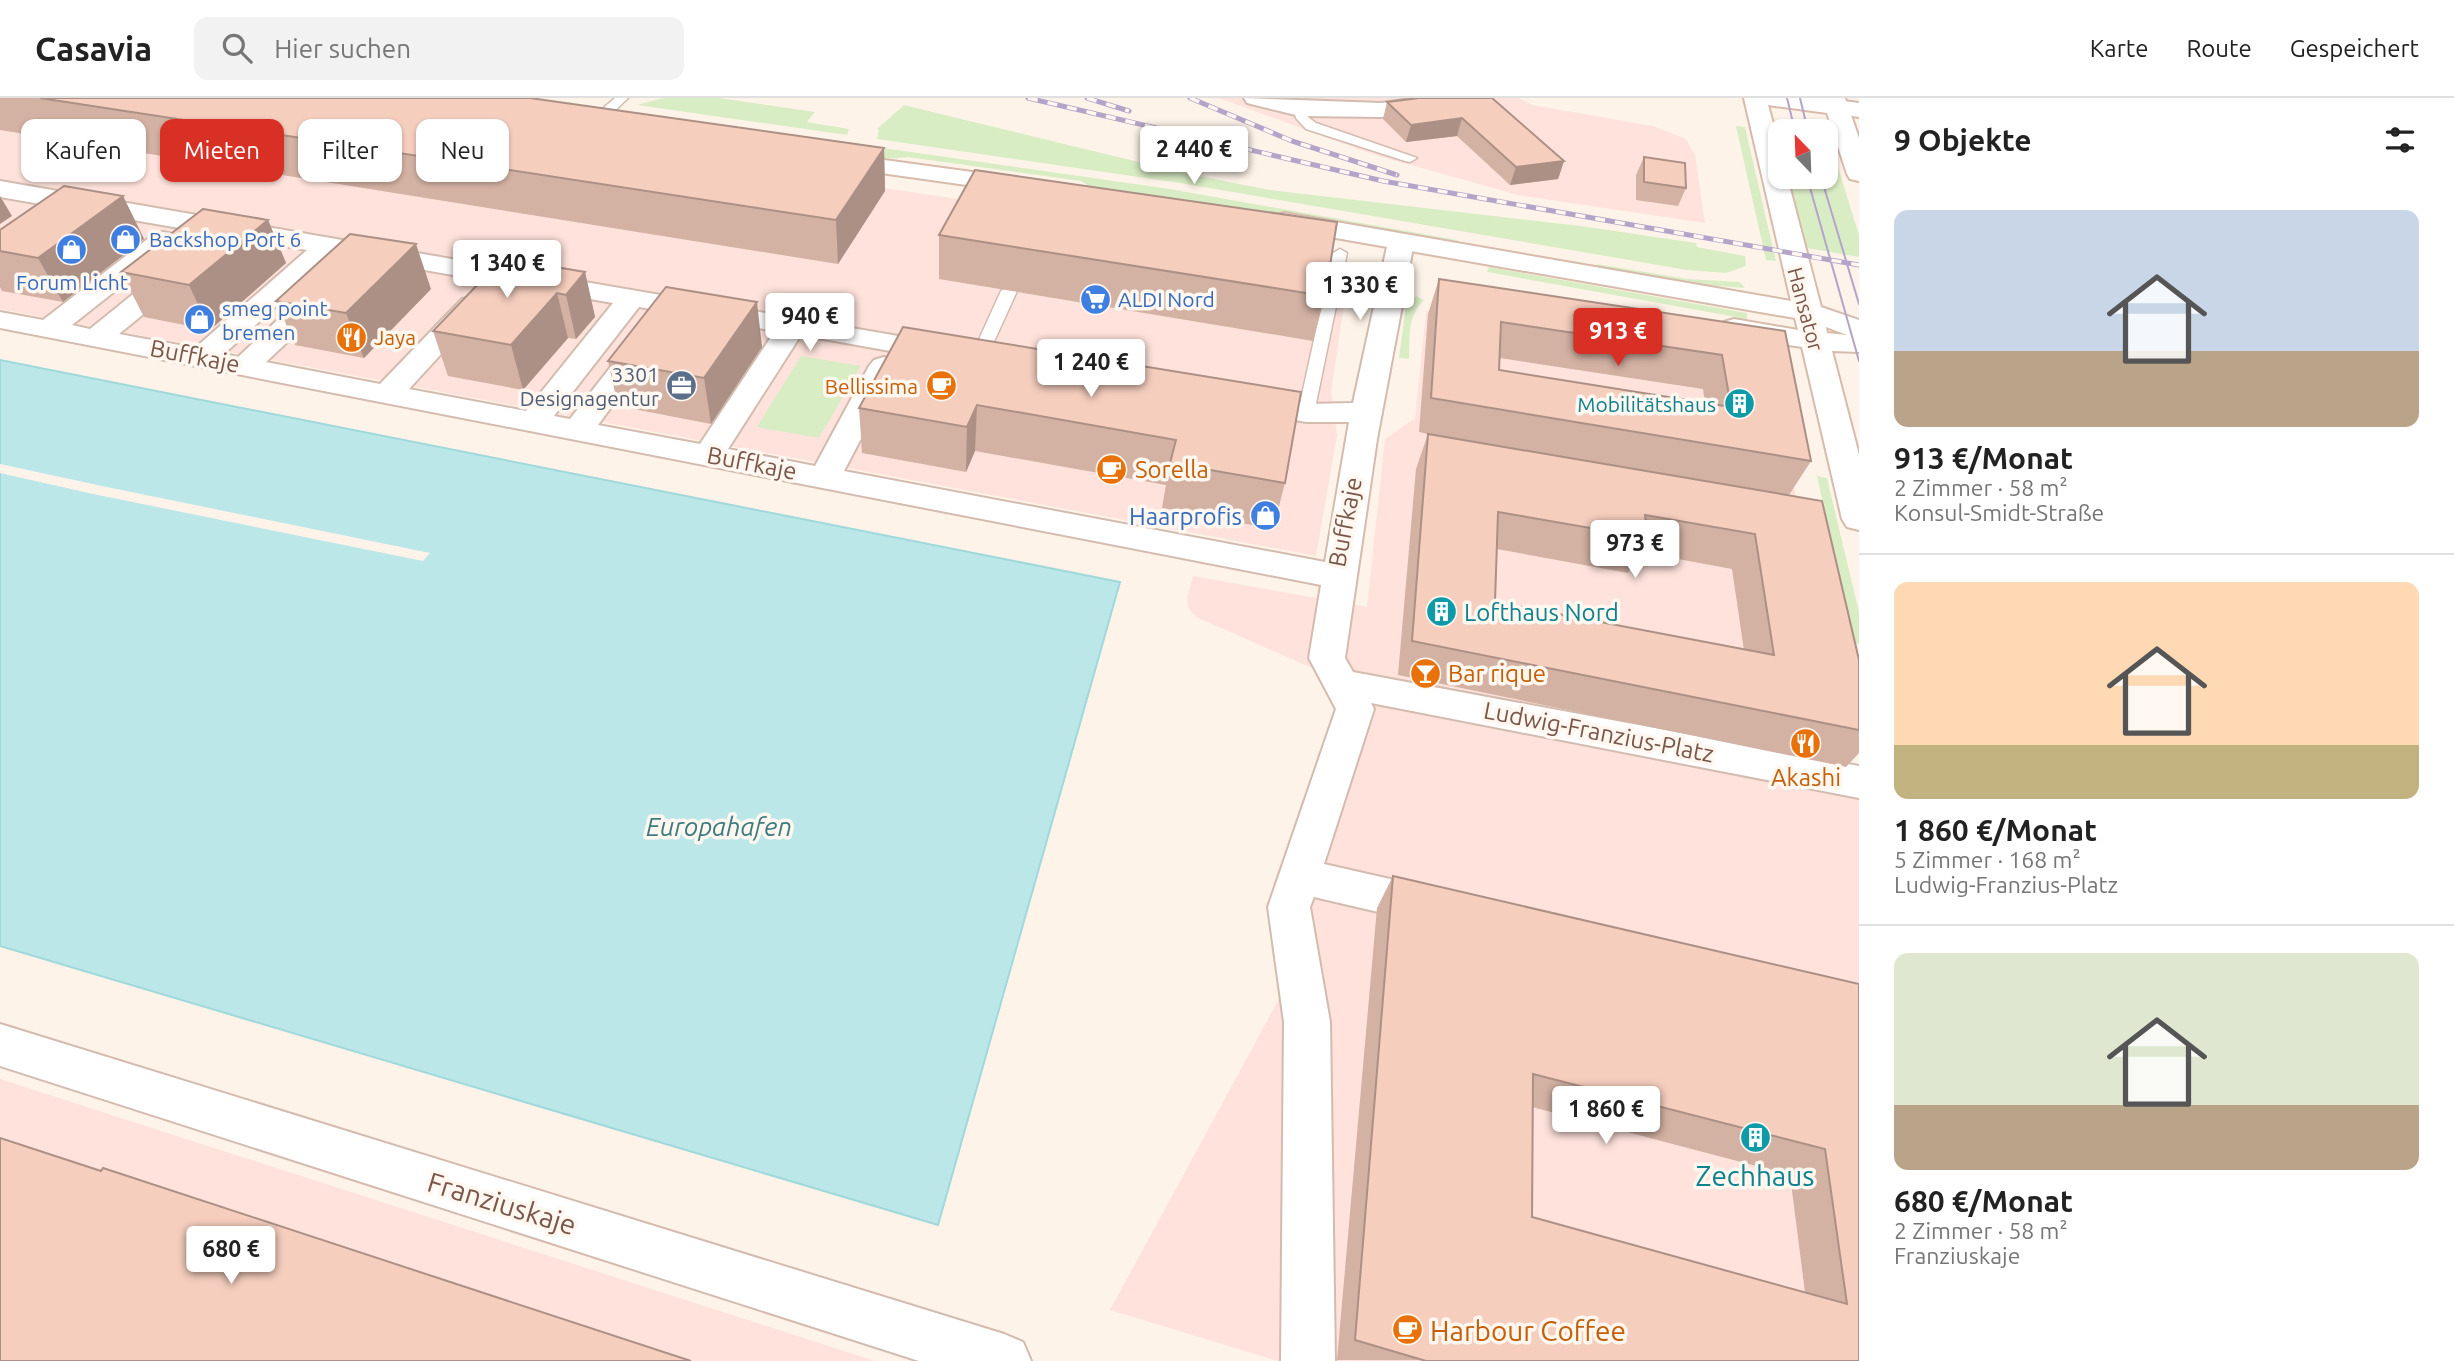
<!DOCTYPE html>
<html lang="de">
<meta charset="utf-8">
<style>
:root{--surface:#fff;--page:#f2f2f2;--text:#222;--muted:#767676;--line:#e0e0e0;--accent:#d93025}
body{margin:0;font-family:Ubuntu,sans-serif;background:var(--page);color:var(--text);height:100vh;display:flex;flex-direction:column;font-size:26px;white-space:nowrap}
*{box-sizing:border-box;margin:0}
p{font-size:23px;color:var(--muted)}
.icon{flex:none;width:38px;height:38px;fill:none;stroke:currentColor;stroke-width:2;stroke-linecap:round;stroke-linejoin:round}
.map{position:relative;flex:1;overflow:hidden}
.sheet{display:flex;flex-direction:column;background:var(--surface);width:595px}
.sheet>*{flex:none}
.top-card{position:absolute;left:21px;top:21px;width:665px;height:63px;display:flex;gap:14px}
.needle{width:46px;rotate:337deg}
.fabs{position:absolute;left:1768px;top:21px;display:grid;gap:14px}
.fabs a{display:grid;place-items:center;width:70px;height:70px;border-radius:14px;background:var(--surface);box-shadow:0 2px 5px #0004;font-size:35px}
.price{position:absolute;translate:-50% -60px;padding:0 16px;border-radius:7px;background:#fff;color:#222;font-size:23px;line-height:46px;filter:drop-shadow(0 2px 4px #0008)}
.price::after{content:'';position:absolute;left:50%;top:42px;width:21px;height:16px;margin-left:-10px;background:inherit;clip-path:polygon(0 0,100% 0,50% 100%)}
.price.current{background:var(--accent);color:#fff}
ul{padding:0;list-style:none}
li{display:grid;align-content:center;gap:14px;height:371px;padding:0 35px}
li+li{border-top:2px solid var(--line)}
li span{display:grid;place-items:center;height:217px;border-radius:14px;color:#555}
li>.icon{margin-inline-start:auto}
span .icon{width:126px;height:126px;fill:#fffc;stroke-width:1}
li b{font-size:30px}
h2{display:flex;justify-content:space-between;align-items:center;height:84px;padding:0 35px;font-size:30px}
.tag{padding:0 24px;border-radius:14px;background:var(--surface);box-shadow:0 2px 5px #0004;font-size:24px;line-height:63px}
.tag.current{background:var(--accent);color:#fff}
header{display:flex;align-items:center;gap:42px;box-sizing:border-box;height:98px;padding:0 35px;background:var(--surface);border-bottom:2px solid var(--line)}
header strong{font-size:33px}
nav{display:flex;gap:38px;margin-inline-start:auto;font-size:24px}
.search{width:490px;height:63px;background:var(--page);display:flex;align-items:center;gap:18px;box-sizing:border-box;padding:0 24px;border-radius:14px;color:var(--muted);font-size:26px}
main{display:flex;flex:1;min-height:0}
.map>svg:first-child{display:block}
.commercial{fill:#fee2db}
.green{fill:#d9edc5}
.water{fill:#bbe7e9;stroke:#a0d8db;stroke-width:2}
.pier{fill:#fef3e8}
.lines{fill:none;stroke-linecap:round;stroke-linejoin:round}
.lane-casing{stroke:#d3bbaf;stroke-width:3}
.street-casing{stroke:#d3bbaf;stroke-width:4}
.secondary-casing{stroke:#d7bbac;stroke-width:4}
.lane{fill:#fff;fill-rule:evenodd}
.street{fill:#fff;fill-rule:evenodd}
.secondary{fill:#fff;fill-rule:evenodd}
.tram{stroke:#b4a4c9;stroke-width:2}
.rail-casing{stroke:#b4a4c9;stroke-width:5}
.rail{stroke:#fff7f0;stroke-width:3.5;stroke-dasharray:10;stroke-linecap:butt}
.wall{fill:#d3b1a3;fill-rule:evenodd}
.shaded-wall{fill:#ac9085}
.building{fill:#f5cebe;stroke:#ac9085;stroke-width:2;fill-rule:evenodd}
.labels{text-anchor:middle;dominant-baseline:central;stroke-width:7;stroke-linejoin:round;paint-order:stroke}
.far-shop-label{font-size:21px;fill:#366cbe;stroke:#fff7f0;text-anchor:start}
.far-street-label{font-size:21px;fill:#7a564a;stroke:#fff7f0}
.far-food-label{font-size:21px;fill:#c56008;stroke:#fff7f0;text-anchor:start}
.far-service-label{font-size:21px;fill:#4e5e75;stroke:#fff7f0;text-anchor:end}
.far-culture-label{font-size:21px;fill:#0d838f;stroke:#fff7f0;text-anchor:end}
.street-label{font-size:24px;fill:#7a564a;stroke:#fff7f0}
.food-label{font-size:24px;fill:#c56008;stroke:#fff7f0;text-anchor:start}
.shop-label{font-size:24px;fill:#366cbe;stroke:#fff7f0;text-anchor:end}
.culture-label{font-size:24px;fill:#0d838f;stroke:#fff7f0;text-anchor:start}
.water-label{font-size:26px;font-style:italic;fill:#3c7c7f;stroke:#fff7f0}
.near-culture-label{font-size:28px;fill:#0d838f;stroke:#fff7f0}
.near-street-label{font-size:28px;fill:#7a564a;stroke:#fff7f0}
.near-food-label{font-size:28px;fill:#c56008;stroke:#fff7f0;text-anchor:start}
</style>
<header>
<strong>Casavia</strong>
<div class="search"><svg class="icon" aria-label="search" viewBox="0 0 24 24"><circle cx="10" cy="10" r="6"/><path d="M15 15l6 6"/></svg>Hier suchen</div>
<nav><a>Karte</a><a>Route</a><a>Gespeichert</a></nav>
</header>
<main>
<div class="map">
<svg width="1859" height="1263" viewBox="0 0 1859 1263">
<rect width="100%" height="100%" fill="#fef3e8"/>
<!-- commercial -->
<path class="commercial" d="M0,0H277L985,105L1327,168L1347,187L1331,294L1337,337L1316,458L0,211Z
M1219,0H1519L1532,7L1653,28L1686,41L1695,57L1705,125L1518,97L1375,57Z
M1434,210L1769,268L1859,703V1263H1278L1110,1212L1286,888L1342,614L1325,573L1314,571L1196,519L1188,510L1187,499L1193,478L1367,509L1385,341L1415,320L1426,214Z
M0,981L875,1263H0Z"/>
<!-- green -->
<path class="green" d="M663,0H719L815,14L807,24L849,31L847,37L637,7Z
M904,7L1188,76L1270,92L1581,128L1696,145L1697,149L1745,158L1746,168L1726,175L1687,172L1180,85L877,41L879,32L877,31Z
M1736,28L1745,29L1776,163L1766,162Z
M1825,40H1829L1859,137V159L1807,150L1788,79H1825Z
M862,47L1170,91L1457,142L1464,147L1092,90L1081,83L907,59C891,61 872,62 859,51Z
M1597,166L1687,181L1740,184L1745,190L1688,186L1595,170Z
M1489,169L1747,215V221L1487,174Z
M1416,198L1424,202C1407,218 1410,239 1409,261L1399,260L1406,208Z
M801,258L861,268L819,340L757,329Z
M1817,378L1827,380L1859,514V546L1852,545Z"/>
<!-- water -->
<path class="water" d="M0,262L1120,484L938,1127L0,848Z"/>
<!-- pier -->
<path class="pier" d="M0,366L102,388L430,455L423,463L93,396L0,375Z"/>
<g class="lines">
<defs>
<path id="lane" d="M615,0H628L597,30H587V24Z
M1300,7L1304,8L1308,19L1316,25L1417,60L1410,64L1405,63L1306,31L1296,20L1294,11Z
M1340,151L1347,155L1314,315L1306,320L1298,315L1333,155Z
M1009,188L1017,193L987,259L985,262H973L971,259L1001,193Z"/>
<path id="street" d="M1244,0L1381,5L1418,0H1478L1475,5L1467,7L1381,19L1300,18L1247,5Z
M1835,2L1859,5V19L1827,14L1823,9L1827,4Z
M0,83L956,248L961,254L956,260L946,263L801,237L728,351L815,368L869,268L874,262L884,259L894,262L899,268L844,373L1325,464L1349,324H1306L1236,311L1232,305L1236,299L1247,296L1306,306L1353,305L1388,144L1392,138L1401,136L1410,138L1414,144L1377,341L1345,560L1353,574L1859,668V700L1371,605L1374,611L1324,766L1434,791L1449,796L1455,809L1449,822L1434,827L1314,799L1310,809L1330,924L1335,1263H1281L1284,924L1268,809L1336,611L1309,560L1321,487L0,230V214L43,222L154,136L163,134L172,136L176,142L172,148L72,227L90,231L169,167L179,165L189,167L193,173L189,179L119,236L195,250L307,152L0,99ZM333,156L613,205L526,313L409,291L486,207L482,201L472,199L462,201L380,286L266,264L334,200L338,194L334,188L324,186L314,188L238,259L224,256ZM639,209L775,233L700,346L598,327L658,245L654,239L644,236L634,239L570,321L554,318Z
M0,926L1004,1236L1023,1244L1031,1263H919L0,968Z"/>
<path id="secondary" d="M1744,0H1845L1859,40V83L1850,81L1847,76L1827,15L1768,7L1780,51V79H1787L1821,209L1859,222V254L1832,253L1859,357V432L1847,429L1842,421L1802,249L1734,239L1724,236L1720,230L1724,224L1734,221L1798,232L1795,220L1284,131L1275,128L1271,123L1275,118L1284,115L1791,203ZM1826,229L1847,237L1827,235Z
M833,55L1023,81L1032,83L1035,88L1032,93L1023,95L824,67L821,62L824,57Z"/>
</defs>
<!-- lane casing -->
<use href="#lane" class="lane-casing"/>
<!-- street casing -->
<use href="#street" class="street-casing"/>
<!-- secondary casing -->
<use href="#secondary" class="secondary-casing"/>
<!-- lane -->
<use href="#lane" class="lane"/>
<!-- street -->
<use href="#street" class="street"/>
<!-- secondary -->
<use href="#secondary" class="secondary"/>
<!-- tram -->
<path class="tram" d="M1787,0L1795,33
M1800,0L1808,33
M1807,79L1859,263
M1821,79L1859,206"/>
<defs>
<path id="rail" d="M1028,0L1383,83L1859,167
M1087,0L1129,13
M1190,0L1292,43L1397,77"/>
</defs>
<!-- rail casing -->
<use href="#rail" class="rail-casing"/>
<!-- rail -->
<use href="#rail" class="rail"/>
</g>
<!-- wall -->
<path class="wall" d="M0,0H530L884,50L885,93L838,166L0,32Z
M1419,0L1564,63L1558,81L1510,87L1457,38L1406,44L1383,21L1387,4Z
M1644,59L1686,90L1678,108L1636,102V77Z
M123,98L144,141L63,204L2,193L0,189V132Z
M268,122L286,165L210,232L144,219L121,174Z
M939,137L1325,198L1313,243L939,181Z
M585,174L595,219L576,241L568,240L523,292L448,278L433,233L477,187L475,181Z
M1439,181L1785,233L1811,363L1789,397L1859,562V655L1846,669L1398,577L1416,371L1428,336L1419,334L1428,216ZM1500,260L1703,291L1705,305L1499,272ZM1497,451L1628,475L1640,454L1732,471L1744,552L1495,504Z
M431,191L364,260L295,247L276,203Z
M903,229L1285,385L1273,431L1162,410L1166,387L975,353L966,374L862,355L859,310Z
M762,249L711,326L618,308L608,263Z
M1393,778L1859,886V1263L1337,1262L1377,810ZM1532,1009L1790,1077L1805,1194L1532,1119Z"/>
<!-- shaded-wall -->
<path class="shaded-wall" d="M1462,20L1457,38L1406,44L1411,27Z
M884,50L885,93L838,166L836,122Z
M1564,63L1558,81L1510,87L1516,69Z
M0,98L12,118L0,126Z
M123,98L144,141L63,204L38,160Z
M268,122L286,165L210,232L189,187Z
M416,146L431,191L364,260L346,215Z
M585,174L595,219L576,241L566,197Z
M557,195L568,240L523,292L511,247Z
M757,204L762,249L711,326L704,280Z
M977,307L975,353L966,374L967,329Z"/>
<!-- building -->
<path class="building" d="M40,0H530L884,50L836,122Z
M1419,0H1492L1564,63L1516,69L1462,20L1411,27L1387,4Z
M1644,59L1685,65L1686,90L1644,84Z
M975,72L1337,124L1325,198L939,137Z
M64,88L123,98L38,160L0,153V132Z
M203,111L268,122L189,187L121,174Z
M350,136L416,146L346,215L276,203Z
M496,159L585,174L566,197L557,195L511,247L433,233L482,182L475,181Z
M1439,181L1785,233L1811,363L1431,300ZM1501,224L1722,257L1731,309L1499,272Z
M666,189L757,204L704,280L608,263Z
M903,229L1301,294L1285,385L1170,365L1176,342L977,307L967,329L859,310Z
M1428,336L1822,403L1859,562V632L1412,543ZM1498,414L1648,440L1645,417L1755,436L1774,557L1495,504Z
M1393,778L1859,886V1263H1426L1355,1242ZM1533,976L1825,1051L1847,1206L1532,1119Z
M0,1040L101,1073L103,1070L691,1263H0Z"/>
<!-- icons -->
<defs>
<symbol id="shop-disc" viewBox="-11 -11 22 22"><circle r="9.5" fill="#3f7fe0" stroke="#fff7f0"/><path d="M-5-2.5h2.3a2.7 3.5 0 0 1 5.4 0H5L5.5 6h-11ZM-1.5-2.5h3a1.5 2.3 0 0 0-3 0Z" fill="#fff"/></symbol>
<symbol id="supermarket-disc" viewBox="-11 -11 22 22"><circle r="9.5" fill="#3f7fe0" stroke="#fff7f0"/><path d="M-6-5.5h2.5l.6 2H6L4.5 2H-2.5L-4.4-4H-6ZM-1.5 3.2a1.3 1.3 0 1 0 .1 0ZM3 3.2a1.3 1.3 0 1 0 .1 0Z" fill="#fff"/></symbol>
<symbol id="restaurant-disc" viewBox="-11 -11 22 22"><circle r="9.5" fill="#e8710a" stroke="#fff7f0"/><path d="M-5-6h1v4h1v-4h1v4h1v-4h1v5L-1.5 .5V6h-2V.5L-5-1ZM5-6V6H3V1.5H1.5Q1.5-4 5-6Z" fill="#fff"/></symbol>
<symbol id="office-disc" viewBox="-11 -11 22 22"><circle r="9.5" fill="#5c6f8a" stroke="#fff7f0"/><path d="M-6-3h4V-5.5h4V-3h4V5H-6ZM-1-4.5V-3h2v-1.5ZM-6 0V1H6V0Z" fill="#fff"/></symbol>
<symbol id="cafe-disc" viewBox="-11 -11 22 22"><circle r="9.5" fill="#e8710a" stroke="#fff7f0"/><path d="M-5.5-4.5H6V0H3Q3 3.5 0 3.5H-2.5Q-5.5 3.5-5.5 0ZM3-3.2v2h1.7v-2ZM-6 4.5H4V6H-6Z" fill="#fff"/></symbol>
<symbol id="building-disc" viewBox="-11 -11 22 22"><circle r="9.5" fill="#0f9aa8" stroke="#fff7f0"/><path d="M-4-6H4V6H1V3H-1V6H-4ZM-2.5-4.3h1.7v1.8h-1.7ZM.8-4.3h1.7v1.8H.8ZM-2.5-1h1.7V.8h-1.7ZM.8-1h1.7V.8H.8Z" fill="#fff"/></symbol>
<symbol id="bar-disc" viewBox="-11 -11 22 22"><circle r="9.5" fill="#e8710a" stroke="#fff7f0"/><path d="M-6-5H6L.8 .8V4.5H3.5V6h-7V4.5H-.8V.8Z" fill="#fff"/></symbol>
</defs>
<g fill-rule="evenodd">
<use href="#shop-disc" x="108" y="124" width="35" height="35"/>
<use href="#shop-disc" x="54" y="134" width="35" height="35"/>
<use href="#supermarket-disc" x="1078" y="184" width="35" height="35"/>
<use href="#shop-disc" x="182" y="204" width="35" height="35"/>
<use href="#restaurant-disc" x="334" y="222" width="35" height="35"/>
<use href="#office-disc" x="664" y="270" width="35" height="35"/>
<use href="#cafe-disc" x="924" y="270" width="35" height="35"/>
<use href="#building-disc" x="1722" y="288" width="35" height="35"/>
<use href="#cafe-disc" x="1094" y="354" width="35" height="35"/>
<use href="#shop-disc" x="1248" y="400" width="35" height="35"/>
<use href="#building-disc" x="1424" y="496" width="35" height="35"/>
<use href="#bar-disc" x="1408" y="558" width="35" height="35"/>
<use href="#restaurant-disc" x="1788" y="628" width="35" height="35"/>
<use href="#building-disc" x="1738" y="1022" width="35" height="35"/>
<use href="#cafe-disc" x="1390" y="1214" width="35" height="35"/>
</g>
<g class="labels">
<!-- far-shop labels -->
<g class="far-shop-label">
<text x="149" y="141">Backshop Port 6</text>
<text x="72" y="184" text-anchor="middle">Forum Licht</text>
<text x="1118" y="201">ALDI Nord</text>
<text x="222" y="210">smeg point<tspan x="222" dy="24">bremen</tspan></text>
</g>
<!-- far-street labels -->
<g class="far-street-label">
<text transform="translate(1806 211) rotate(75)">Hansator</text>
</g>
<!-- far-food labels -->
<g class="far-food-label">
<text x="374" y="239">Jaya</text>
<text x="918" y="288" text-anchor="end">Bellissima</text>
</g>
<!-- far-service labels -->
<g class="far-service-label">
<text x="659" y="276">3301<tspan x="659" dy="24">Designagentur</tspan></text>
</g>
<!-- far-culture labels -->
<g class="far-culture-label">
<text x="1716" y="306">Mobilitätshaus</text>
</g>
<!-- street labels -->
<g class="street-label">
<text transform="translate(195 258) rotate(11)">Buffkaje</text>
<text transform="translate(752 365) rotate(11)">Buffkaje</text>
<text transform="translate(1345 424) rotate(-79)">Buffkaje</text>
<text transform="translate(1599 634) rotate(11)">Ludwig-Franzius-Platz</text>
</g>
<!-- food labels -->
<g class="food-label">
<text x="1135" y="371">Sorella</text>
<text x="1448" y="575">Bar rique</text>
<text x="1806" y="679" text-anchor="middle">Akashi</text>
</g>
<!-- shop labels -->
<g class="shop-label">
<text x="1242" y="418">Haarprofis</text>
</g>
<!-- culture labels -->
<g class="culture-label">
<text x="1464" y="514">Lofthaus Nord</text>
</g>
<!-- water labels -->
<g class="water-label">
<text x="719" y="728">Europahafen</text>
</g>
<!-- near-culture labels -->
<g class="near-culture-label">
<text x="1755" y="1077">Zechhaus</text>
</g>
<!-- near-street labels -->
<g class="near-street-label">
<text transform="translate(502 1105) rotate(17)">Franziuskaje</text>
</g>
<!-- near-food labels -->
<g class="near-food-label">
<text x="1430" y="1232">Harbour Coffee</text>
</g>
</g>
</svg>
<div class="fabs">
<a><svg class="needle" viewBox="-14 -14 28 28"><path d="M0-13l5 13h-10z" fill="#e53935"/><path d="M0 13l5-13h-10z" fill="#767676"/></svg></a>
</div>
<b class="price" style="left:1194px;top:88px">2 440 €</b>
<b class="price" style="left:507px;top:202px">1 340 €</b>
<b class="price" style="left:1360px;top:224px">1 330 €</b>
<b class="price" style="left:810px;top:255px">940 €</b>
<b class="price current" style="left:1618px;top:270px">913 €</b>
<b class="price" style="left:1091px;top:301px">1 240 €</b>
<b class="price" style="left:1635px;top:482px">973 €</b>
<b class="price" style="left:1606px;top:1048px">1 860 €</b>
<b class="price" style="left:231px;top:1188px">680 €</b>
<div class="top-card">
<a class="tag">Kaufen</a>
<a class="tag current">Mieten</a>
<a class="tag">Filter</a>
<a class="tag">Neu</a>
</div>
</div>
<section class="sheet">
<h2>9 Objekte<svg class="icon" aria-label="filters" viewBox="0 0 24 24"><path d="M4 7h16M4 17h16"/><circle cx="9" cy="7" r="2"/><circle cx="15" cy="17" r="2"/></svg></h2>
<ul>
<li><span style="background:linear-gradient(#c9d6e8 65%,#b9a48a 0)"><svg class="icon" aria-label="home" viewBox="0 0 24 24"><path d="M3 11l9-7 9 7M6 9v11h12V9"/></svg></span><div><b>913 €/Monat</b><p>2 Zimmer · 58 m²</p><p>Konsul-Smidt-Straße</p></div></li>
<li><span style="background:linear-gradient(#ffd9b3 75%,#c2b280 0)"><svg class="icon" aria-label="home" viewBox="0 0 24 24"><path d="M3 11l9-7 9 7M6 9v11h12V9"/></svg></span><div><b>1 860 €/Monat</b><p>5 Zimmer · 168 m²</p><p>Ludwig-Franzius-Platz</p></div></li>
<li><span style="background:linear-gradient(#dfe7d0 70%,#b9a48a 0)"><svg class="icon" aria-label="home" viewBox="0 0 24 24"><path d="M3 11l9-7 9 7M6 9v11h12V9"/></svg></span><div><b>680 €/Monat</b><p>2 Zimmer · 58 m²</p><p>Franziuskaje</p></div></li>
</ul>
</section>
</main>
